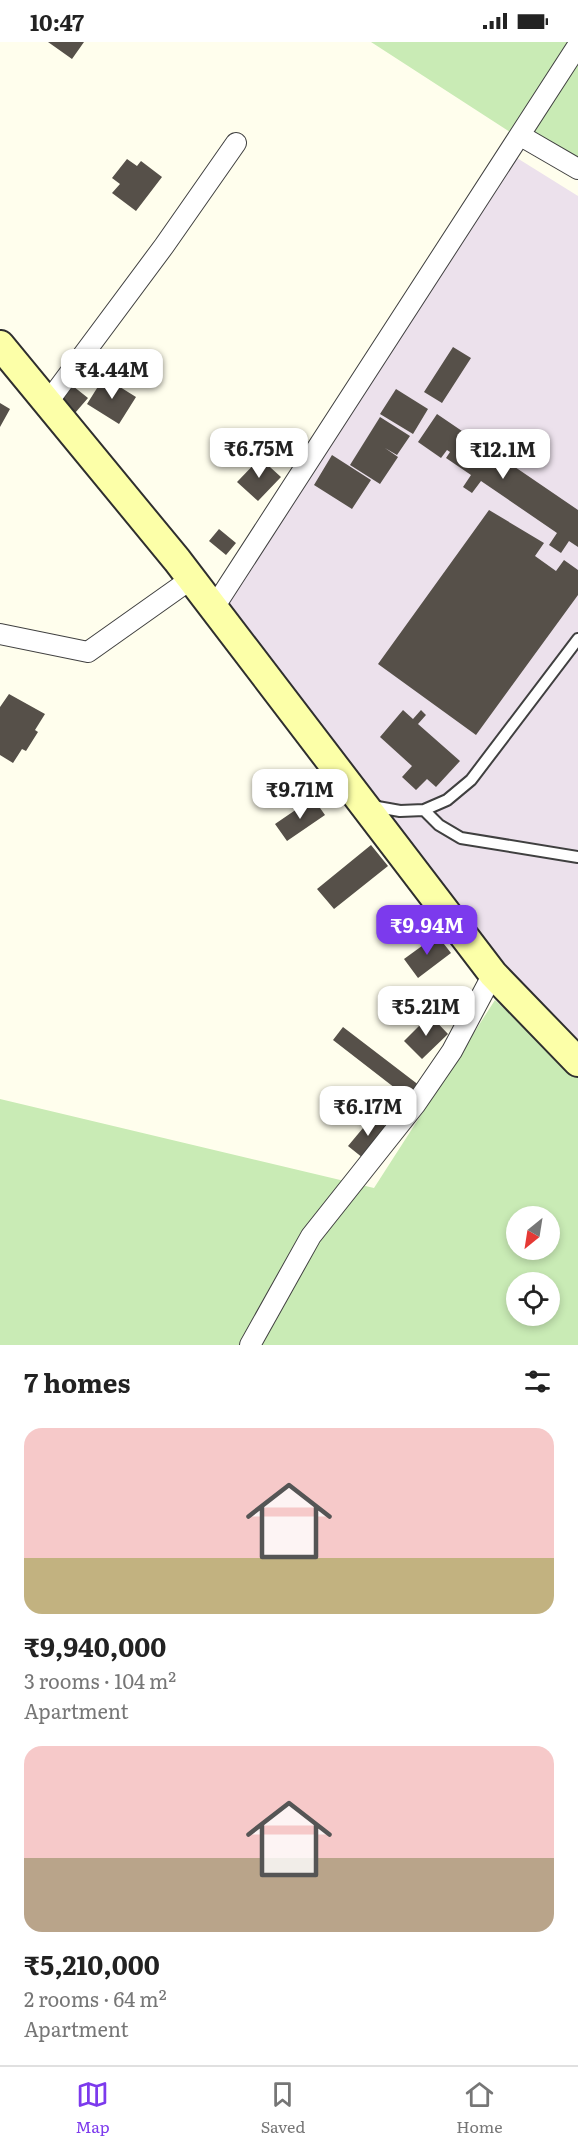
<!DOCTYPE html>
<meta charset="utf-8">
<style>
:root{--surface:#fff;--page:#f6f6f6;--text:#222;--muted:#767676;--line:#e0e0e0;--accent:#7c3aed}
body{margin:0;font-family:Literata,serif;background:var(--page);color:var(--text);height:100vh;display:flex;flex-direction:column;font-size:22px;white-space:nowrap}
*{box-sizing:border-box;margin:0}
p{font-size:20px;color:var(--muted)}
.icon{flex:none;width:33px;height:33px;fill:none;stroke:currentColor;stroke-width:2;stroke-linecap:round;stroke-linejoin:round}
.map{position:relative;height:1303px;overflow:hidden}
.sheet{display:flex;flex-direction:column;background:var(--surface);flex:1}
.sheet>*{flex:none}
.needle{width:39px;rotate:210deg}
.fabs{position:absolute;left:506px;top:1164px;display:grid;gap:12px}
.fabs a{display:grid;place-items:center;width:54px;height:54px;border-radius:50%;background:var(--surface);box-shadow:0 3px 9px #0003;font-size:30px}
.price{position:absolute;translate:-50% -51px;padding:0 14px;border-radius:12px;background:#fff;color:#222;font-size:20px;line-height:39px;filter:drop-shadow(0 2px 3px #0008)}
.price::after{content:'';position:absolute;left:50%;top:36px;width:18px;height:14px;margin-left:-9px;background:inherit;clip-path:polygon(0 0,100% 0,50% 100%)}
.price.selected{background:var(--accent);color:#fff}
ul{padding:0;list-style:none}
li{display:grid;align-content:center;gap:12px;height:318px;padding:0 24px}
li span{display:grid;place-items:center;height:186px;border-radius:18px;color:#555}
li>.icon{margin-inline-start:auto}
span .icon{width:108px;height:108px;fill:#fffc;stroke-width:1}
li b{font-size:26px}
h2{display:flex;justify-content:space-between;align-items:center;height:72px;padding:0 24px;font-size:26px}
.status{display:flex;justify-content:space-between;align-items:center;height:42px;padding:0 30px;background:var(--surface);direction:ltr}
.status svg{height:16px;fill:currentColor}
.tab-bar{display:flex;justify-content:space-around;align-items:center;height:84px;border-top:2px solid var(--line);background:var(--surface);font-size:16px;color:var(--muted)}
.tab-bar a{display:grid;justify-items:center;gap:3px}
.tab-bar .selected{color:var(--accent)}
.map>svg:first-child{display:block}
.industrial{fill:#ece1ec}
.green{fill:#c9ebb5;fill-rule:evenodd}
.building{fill:#565049}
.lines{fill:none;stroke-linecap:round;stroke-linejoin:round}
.lane-casing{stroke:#404040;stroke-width:14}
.street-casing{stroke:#404040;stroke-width:22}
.secondary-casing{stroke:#2f2f2f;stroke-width:32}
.lane{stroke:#fff;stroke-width:10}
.street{stroke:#fff;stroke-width:20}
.secondary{stroke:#fcffa8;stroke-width:28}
</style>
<div class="status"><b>10:47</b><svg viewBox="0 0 49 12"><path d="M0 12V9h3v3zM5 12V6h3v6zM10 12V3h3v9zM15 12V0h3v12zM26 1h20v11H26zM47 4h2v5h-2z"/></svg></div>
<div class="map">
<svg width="578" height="1303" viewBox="0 0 578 1303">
<rect width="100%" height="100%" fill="#fffeed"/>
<!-- industrial -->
<path class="industrial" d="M517,116L578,154V997L501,923L223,566Z"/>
<!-- green -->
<path class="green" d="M371,0H578V134Z
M495,958L578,1036V1303H0V1057L374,1146ZM516,1174H549V1208H516ZM516,1240H549V1274H516Z"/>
<!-- building -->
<path class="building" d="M48,0H84L72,17Z
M127,117L137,124L141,119L162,135L136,169L112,151L120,142L112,136Z
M453,305L471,316L442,361L424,350Z
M104,335L136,355L119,382L87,362Z
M73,344L88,356L75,371L61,359Z
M396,347L428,367L413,392L380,372Z
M0,361L10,367L0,385Z
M437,372L578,468V505L569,499L561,511L549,503L557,491L481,439L472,451L463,445L471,433L446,416L450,410L447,408L441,416L418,400Z
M380,375L410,394L397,413L385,406L398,415L380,442L350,423Z
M332,413L371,438L352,467L314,443Z
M260,416L281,435L258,459L237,440Z
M489,468L544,501L535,514L556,529L564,518L578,528V553L476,693L378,622Z
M219,487L236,501L226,513L209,499Z
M9,652L45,672L35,688L38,690L26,709L22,707L13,721L0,713V665Z
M403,668L413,677L421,668L426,673L418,682L460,719L436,745L427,737L416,748L402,735L412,724L380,695Z
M313,756L325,773L287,799L275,782Z
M371,803L388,824L334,867L317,847Z
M437,893L451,911L418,936L404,917Z
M430,973L448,992L422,1017L404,999Z
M343,985L424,1047L413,1060L333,998Z
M373,1074L388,1086L363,1116L348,1104Z"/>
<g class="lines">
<defs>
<path id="lane" d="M372,764L400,769L424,768L447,758L471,738L578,597
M424,768L439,783L461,796L578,815"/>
<path id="street" d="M521,94L578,127
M48,360L164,204L236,101
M213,567L578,3
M0,592L88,610L191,537
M250,1303L311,1194L415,1063L452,1009L493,932"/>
<path id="secondary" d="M0,303L177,518L493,932L578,1020"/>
</defs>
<!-- lane casing -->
<use href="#lane" class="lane-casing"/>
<!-- street casing -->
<use href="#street" class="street-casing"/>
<!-- secondary casing -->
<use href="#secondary" class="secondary-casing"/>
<!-- lane -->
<use href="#lane" class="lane"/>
<!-- street -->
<use href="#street" class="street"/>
<!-- secondary -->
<use href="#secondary" class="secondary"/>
</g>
</svg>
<div class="fabs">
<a><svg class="needle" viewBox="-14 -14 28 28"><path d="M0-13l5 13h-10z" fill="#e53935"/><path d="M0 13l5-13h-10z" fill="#767676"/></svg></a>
<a><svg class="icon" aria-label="locate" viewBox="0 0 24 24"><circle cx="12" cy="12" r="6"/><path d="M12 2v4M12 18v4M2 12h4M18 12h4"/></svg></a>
</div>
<b class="price" style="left:112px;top:358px">₹4.44M</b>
<b class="price" style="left:259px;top:437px">₹6.75M</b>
<b class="price" style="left:503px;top:438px">₹12.1M</b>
<b class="price" style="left:300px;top:778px">₹9.71M</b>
<b class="price selected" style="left:427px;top:914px">₹9.94M</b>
<b class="price" style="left:426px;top:995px">₹5.21M</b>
<b class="price" style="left:368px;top:1095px">₹6.17M</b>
</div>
<section class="sheet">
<h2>7 homes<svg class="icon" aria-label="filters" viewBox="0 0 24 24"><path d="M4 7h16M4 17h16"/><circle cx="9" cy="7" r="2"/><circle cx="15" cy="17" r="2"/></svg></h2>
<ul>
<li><span style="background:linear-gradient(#f6c9c9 70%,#c2b280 0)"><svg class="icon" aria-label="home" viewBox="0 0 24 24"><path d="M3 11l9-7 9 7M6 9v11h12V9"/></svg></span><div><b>₹9,940,000</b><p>3 rooms · 104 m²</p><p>Apartment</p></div></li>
<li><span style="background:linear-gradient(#f6c9c9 60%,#b9a48a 0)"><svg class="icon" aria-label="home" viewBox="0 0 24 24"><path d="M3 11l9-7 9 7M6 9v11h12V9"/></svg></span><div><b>₹5,210,000</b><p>2 rooms · 64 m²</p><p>Apartment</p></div></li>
</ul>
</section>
<nav class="tab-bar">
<a class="selected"><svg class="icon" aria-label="map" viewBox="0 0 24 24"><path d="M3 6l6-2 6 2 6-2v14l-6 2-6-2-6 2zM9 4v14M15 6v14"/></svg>Map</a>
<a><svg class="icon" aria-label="saved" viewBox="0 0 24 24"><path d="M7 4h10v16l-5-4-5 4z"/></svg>Saved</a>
<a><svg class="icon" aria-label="home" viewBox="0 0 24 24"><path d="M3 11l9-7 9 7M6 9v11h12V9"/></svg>Home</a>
</nav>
